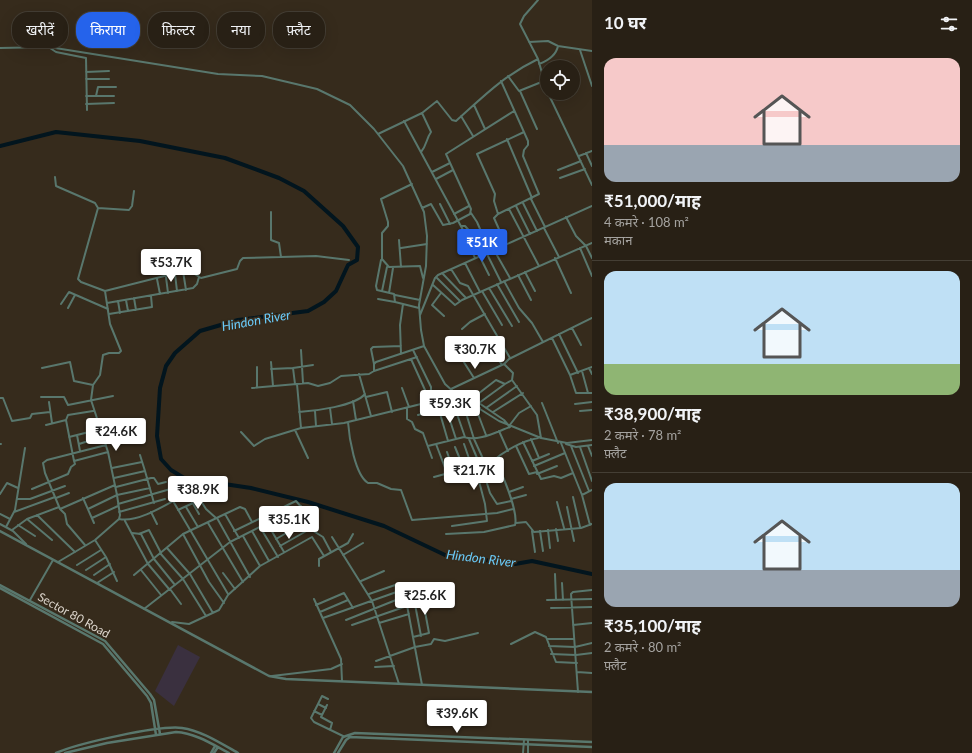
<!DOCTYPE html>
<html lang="hi">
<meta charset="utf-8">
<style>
:root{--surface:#282015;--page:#342d22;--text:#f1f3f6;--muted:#a5a3a0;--line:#443e34;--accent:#2563eb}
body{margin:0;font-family:Lato,"Noto Sans Devanagari",sans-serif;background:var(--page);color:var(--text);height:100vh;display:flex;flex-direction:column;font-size:15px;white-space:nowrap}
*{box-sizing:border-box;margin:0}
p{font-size:13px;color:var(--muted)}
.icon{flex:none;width:22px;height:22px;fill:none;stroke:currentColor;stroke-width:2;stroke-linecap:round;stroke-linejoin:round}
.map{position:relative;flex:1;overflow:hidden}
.drawer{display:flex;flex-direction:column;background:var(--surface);width:380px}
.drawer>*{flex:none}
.top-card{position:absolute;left:12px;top:12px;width:380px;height:36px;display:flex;gap:8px}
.controls{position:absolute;left:540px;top:60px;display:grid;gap:8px}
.controls a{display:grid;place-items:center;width:40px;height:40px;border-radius:50%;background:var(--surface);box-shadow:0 4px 16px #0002,0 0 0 1px var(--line);font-size:20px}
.price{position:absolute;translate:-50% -34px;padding:0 9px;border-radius:4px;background:#fff;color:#222;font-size:13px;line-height:26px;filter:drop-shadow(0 1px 2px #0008)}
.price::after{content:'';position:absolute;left:50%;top:24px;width:12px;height:9px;margin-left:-6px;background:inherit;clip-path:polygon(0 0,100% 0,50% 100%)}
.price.selected{background:var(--accent);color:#fff}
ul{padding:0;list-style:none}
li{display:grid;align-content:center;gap:8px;height:212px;padding:0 12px}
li+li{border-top:1px solid var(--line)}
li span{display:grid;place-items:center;height:124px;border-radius:12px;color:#555}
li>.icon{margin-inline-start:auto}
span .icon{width:72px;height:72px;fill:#fffc;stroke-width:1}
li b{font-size:17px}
h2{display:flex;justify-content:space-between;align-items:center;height:48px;padding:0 12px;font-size:17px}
.chip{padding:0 14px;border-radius:16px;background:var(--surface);box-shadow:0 4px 16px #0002,0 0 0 1px var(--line);font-size:14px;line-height:36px}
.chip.selected{background:var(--accent);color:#fff}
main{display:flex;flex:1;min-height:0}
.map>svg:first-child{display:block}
.commercial{fill:#3a303f}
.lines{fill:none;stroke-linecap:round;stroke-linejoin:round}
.river{stroke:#02151e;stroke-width:4}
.minor{stroke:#59776d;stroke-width:2}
.tertiary{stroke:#59776d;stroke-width:2.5}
.labels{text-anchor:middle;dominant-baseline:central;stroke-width:3.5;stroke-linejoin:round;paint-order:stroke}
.street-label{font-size:12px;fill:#dcd5cc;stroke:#362b1c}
.water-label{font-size:13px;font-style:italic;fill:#6bccfa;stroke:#362b1c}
</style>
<main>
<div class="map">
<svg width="592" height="753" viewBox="0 0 592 753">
<rect width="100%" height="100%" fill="#362b1c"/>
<!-- commercial -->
<path class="commercial" d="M178,645L200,657L174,706L155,691Z"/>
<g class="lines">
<!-- river -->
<path class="river" d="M0,146L56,132L140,141L225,158L279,178L304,191L343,226L358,247L357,260L348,265L336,291L324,302L308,311L238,320L200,331L175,353L166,366L160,388L157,436L161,459L171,470L184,478L251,488L308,502L384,526L445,555L515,564L532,561L592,574"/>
<!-- minor -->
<path class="minor" d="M538,0L524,16L520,24L538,59L547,90
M529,42L548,41L558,46L592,51
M0,48L49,47L218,74L262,76L317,89L350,105L374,129L403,166L424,212L427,236L426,266L419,305L421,330L424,346L445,384L456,394L499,421L541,438L567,443L592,440
M50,48L56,52L86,58L87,110
M580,50L592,86
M539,64C547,61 556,56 558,46
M86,72L109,71
M508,76L519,91L544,81
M86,79H109
M501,81L528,141V145L524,150L523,156L539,194L498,214L494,218L506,245
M520,91L537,129
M548,93L592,185
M86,96H114
M96,96L98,87H116
M86,104L114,103
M474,105L485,129
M461,116L473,136
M404,121L463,230L475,258
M378,134L422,113L437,101L452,120L456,121C484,96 503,76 538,59
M507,139L532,198
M421,152C427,145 426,139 431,132L422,113
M586,153L592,166
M579,156L592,151
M558,170L581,161
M432,172L450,163
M55,177L56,186L95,203L98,208
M560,178L585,169
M436,179L453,170
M412,184L381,199L388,222V226L382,233V259L389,267L420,266L423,278
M531,199L545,227
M523,203L537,231
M440,204L450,224
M516,206L530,234
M422,208L431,204L443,225L453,223L470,214L471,209L446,154L514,111
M509,209L539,266
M271,212V240L279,243L281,257
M471,213L477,222L490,252
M454,214L469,206
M498,214L494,201L495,194L477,154L524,132
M566,217L576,236L586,246L592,258
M461,226H465L473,235L483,255
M544,228L559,257
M399,240L401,267
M401,248L427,244
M580,248L592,276
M494,250L510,278
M487,254L501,282
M480,257L489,275
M555,258L571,293
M381,260L376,286L377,290L394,294L395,302L419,308
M465,263L480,292
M451,269L460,283L468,286L510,358
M183,271L186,290
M525,272L535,291
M442,273L466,298
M175,274L177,291
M518,275L531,300
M166,277L168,293
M436,277L460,301
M157,279L160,294
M504,281L519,308L532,323L543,342
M497,284L519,322
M433,285L455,305L462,300L592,243
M489,288L512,326
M105,291L188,270L201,278L237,269L240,261L243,258L316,256L349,260
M382,291L387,267
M482,291L502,325
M389,293L393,268
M441,293L432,305L444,316
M395,295L420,300
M134,298L136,310
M378,299L395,302
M126,300L128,311
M118,301L120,313
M107,303L193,288L197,284L199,277
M61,304L69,292L108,309
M68,308L75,295
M109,314L152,307L151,296
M420,315L435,278L438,275L592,206
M572,328L581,345
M462,329L470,322L485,314
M559,334L578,373
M552,338L570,375L592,367
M447,346L453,345L474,378
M301,350L303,383
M413,350L431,387V390L426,393
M401,354L400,325L403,304
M411,359L430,401
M463,359L486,344L490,347L502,365
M271,362L273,386
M374,364L371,349L373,347L401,346
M257,367V388
M42,368L70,362L74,381L93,385
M293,368L313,365
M589,368L592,374
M271,369L293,368L295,384
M374,371L417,357
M582,371L588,393
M359,374L371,416
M570,375L576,393H592
M512,380L537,415L541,438
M297,384L301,428
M252,388L308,383L318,386L330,383L341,376L369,374L374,371V364L376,362L424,346
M402,388L409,407
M451,389L504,364
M41,397H64L68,405L113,396
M366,397L387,392L392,412
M0,398H3L12,421L30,418L32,414L50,412
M473,399L504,420L509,426L519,413L531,406
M462,400L474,439L485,463
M353,401L356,420
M469,401L496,380L505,384L512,380L513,373L504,364L509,359L592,318
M49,402L52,423
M458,403L459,408L457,414L465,437
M479,403L505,384
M542,403L558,443
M575,404L592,402
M330,408L332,424
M407,408V419L412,422L415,429L423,433L432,458
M446,408L456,439
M480,408L478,414L486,435
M486,408L517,386
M439,410L448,441
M315,411L316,426
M580,411L592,410
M299,412C315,411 355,406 365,394
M493,412L523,393
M418,415L451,406L463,399
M66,420L68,415L93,411
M348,422C349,437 355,475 368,483H377L391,489L401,490L412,520L497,513L513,509
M46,425L66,420L74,461L108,452
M295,430L308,458
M499,431L508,451
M241,432L254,446L265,439L301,428L344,423L421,404L452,391
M77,435L80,451
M69,437L101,429
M469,439L480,465
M531,439L539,458
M523,442L541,479L554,476L561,478L573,473
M561,443L582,495L590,525
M0,444H1
M79,444L104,436
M436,444L447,473
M464,444L472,467
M566,444L576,447L592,445
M428,446L464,437C478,442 496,432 510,427
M516,446L529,474L537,472
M571,446L589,491
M588,446L592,456
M455,447L464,469
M580,447L592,481
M447,452L454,472
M140,455L145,471
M532,461L549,454
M481,464L490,493L497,504L511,501
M534,466L565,453
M112,468L142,462
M537,474L557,466
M434,477L493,461C504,451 522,441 538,438
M114,478L145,471L154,503
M116,487L151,478H154L158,484L166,482
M32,489L68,474L71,467L75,464L74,461
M194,490L206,509L216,518
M509,492L523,487
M187,493L199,514
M0,494L7,483L18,488
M582,495L592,490
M573,497L580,527
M56,498L69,493
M83,498L94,523
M17,499H30L65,486
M511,499L526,495
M173,501L228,594
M557,502L564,528
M118,504L174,488
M186,507L198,527
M567,507L574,541
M60,509L115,485
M88,509L117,495L150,488
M178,510L193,503
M14,512L55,497
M119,512L165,499
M151,512L157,524
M0,514L10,519
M225,514L240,507L245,509L252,522
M37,515L75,552
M92,518L118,506
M217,518L250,577
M27,519L52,540
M119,519L120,515L117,495L108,452L91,400L93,385L100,375L103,355L109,353H119L121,351L110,324L105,291L81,282L78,279L98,208L129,210L132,206L134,191
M125,521L148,564L169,589
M208,523L243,582
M267,523L284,552
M516,523L526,522L534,532L581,528L592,524
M0,524L13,531L26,544
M18,525L35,536
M452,526L487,521L485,504L475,466
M6,527L15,510L25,448
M260,527L278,557
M556,529L558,541
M12,530L27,519L59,507
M548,530L550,548
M234,531L296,501L309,516L302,524L276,539
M252,531L269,561
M272,531L297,518L305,512
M532,531L535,552
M540,531L543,551
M132,533L141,534L154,559L175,585
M139,534L149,530L161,553
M183,534L209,582L224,603
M446,534L484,532L515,525C519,511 501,472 495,458
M332,537L372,601L399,684
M95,540L106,557L117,581
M85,545L67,524L65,514L60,509L45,473L43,463L47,460L106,445
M280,546L310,529L323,537L331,552
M167,548L190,574L213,613
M160,553L183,579L206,616
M343,555L363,543
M58,562L95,540L119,519C141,524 177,497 198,488L201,489L207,497
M77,565L101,550
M260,566L312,537L324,556
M319,566V559L348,543L353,534
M86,570L106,557
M141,570L161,595
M223,573L235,589
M555,574L556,600
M94,575L110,564
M134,575L183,534L225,514L239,538
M361,581L384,571
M97,583L114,572
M562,583L563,600
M170,589L181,604
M369,594L401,583L403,584L422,685
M314,599L341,659L342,681
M414,599L421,636
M30,600L53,560
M547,600L592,599
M316,605L344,593L353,608
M551,608L592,607
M144,609L230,542L301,506
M320,612L348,600
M323,618L405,589
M346,620L406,596
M172,622L189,624L219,610L228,595L260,566L243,536
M379,623L409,614
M352,625L407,606
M573,625L592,623
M413,637L429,633L424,606
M547,639H574
M511,644L535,632L546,637L556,662L577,663
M549,646L575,647L592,643
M551,654L576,655L592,653
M376,661L415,647L431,644L434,639L445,641L478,633
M375,667L394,666
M577,672L592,673
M272,676L331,669L342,664
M578,692L571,594L573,592L592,590
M328,699L322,696L311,718L314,722L343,736
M318,704L326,708
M327,705L321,717L332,723L330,730
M314,711L322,715
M523,753L524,740
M528,753V740"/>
<!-- tertiary -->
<path class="tertiary" d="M0,531L269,676L286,679L592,692
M0,585L105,641L150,694L154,700L160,734
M0,588L103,644L147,696L151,703L156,735
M56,753C79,743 159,725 182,728C202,731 220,743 238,753
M65,753L107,743L176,732C195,733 212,744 229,753
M211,753L215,746
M214,753L218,747
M334,753L343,737L355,733L592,742
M338,753L346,740L350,737L592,747"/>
</g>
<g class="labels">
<!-- street labels -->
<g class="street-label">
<text transform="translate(74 615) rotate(29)">Sector 80 Road</text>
</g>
<!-- water labels -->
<g class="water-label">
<text transform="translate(256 320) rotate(-10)">Hindon River</text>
<text transform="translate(481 558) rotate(7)">Hindon River</text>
</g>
</g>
</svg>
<div class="controls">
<a><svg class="icon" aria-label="locate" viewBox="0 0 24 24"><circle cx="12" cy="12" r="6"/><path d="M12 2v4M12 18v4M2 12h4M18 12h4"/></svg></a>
</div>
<b class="price selected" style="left:482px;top:263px">₹51K</b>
<b class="price" style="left:171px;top:283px">₹53.7K</b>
<b class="price" style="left:475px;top:370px">₹30.7K</b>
<b class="price" style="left:450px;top:424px">₹59.3K</b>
<b class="price" style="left:116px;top:452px">₹24.6K</b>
<b class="price" style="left:474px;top:491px">₹21.7K</b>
<b class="price" style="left:198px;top:510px">₹38.9K</b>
<b class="price" style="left:289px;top:540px">₹35.1K</b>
<b class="price" style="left:425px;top:616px">₹25.6K</b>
<b class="price" style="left:457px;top:734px">₹39.6K</b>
<div class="top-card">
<a class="chip">खरीदें</a>
<a class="chip selected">किराया</a>
<a class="chip">फ़िल्टर</a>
<a class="chip">नया</a>
<a class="chip">फ़्लैट</a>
</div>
</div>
<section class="drawer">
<h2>10 घर<svg class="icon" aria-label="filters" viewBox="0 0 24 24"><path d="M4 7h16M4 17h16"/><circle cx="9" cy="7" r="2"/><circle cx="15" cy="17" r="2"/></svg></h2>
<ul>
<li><span style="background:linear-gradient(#f6c9c9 70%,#9aa5b1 0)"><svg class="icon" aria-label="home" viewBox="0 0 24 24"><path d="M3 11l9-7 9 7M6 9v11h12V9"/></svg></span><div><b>₹51,000/माह</b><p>4 कमरे · 108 m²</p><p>मकान</p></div></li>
<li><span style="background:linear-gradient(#bfe0f5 75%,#8fb573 0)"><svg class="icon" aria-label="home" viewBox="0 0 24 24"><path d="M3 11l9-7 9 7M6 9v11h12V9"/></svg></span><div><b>₹38,900/माह</b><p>2 कमरे · 78 m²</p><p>फ़्लैट</p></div></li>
<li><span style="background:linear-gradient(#bfe0f5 70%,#9aa5b1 0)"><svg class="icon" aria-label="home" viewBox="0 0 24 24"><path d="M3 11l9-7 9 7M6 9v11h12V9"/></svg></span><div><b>₹35,100/माह</b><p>2 कमरे · 80 m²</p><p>फ़्लैट</p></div></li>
</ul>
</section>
</main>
